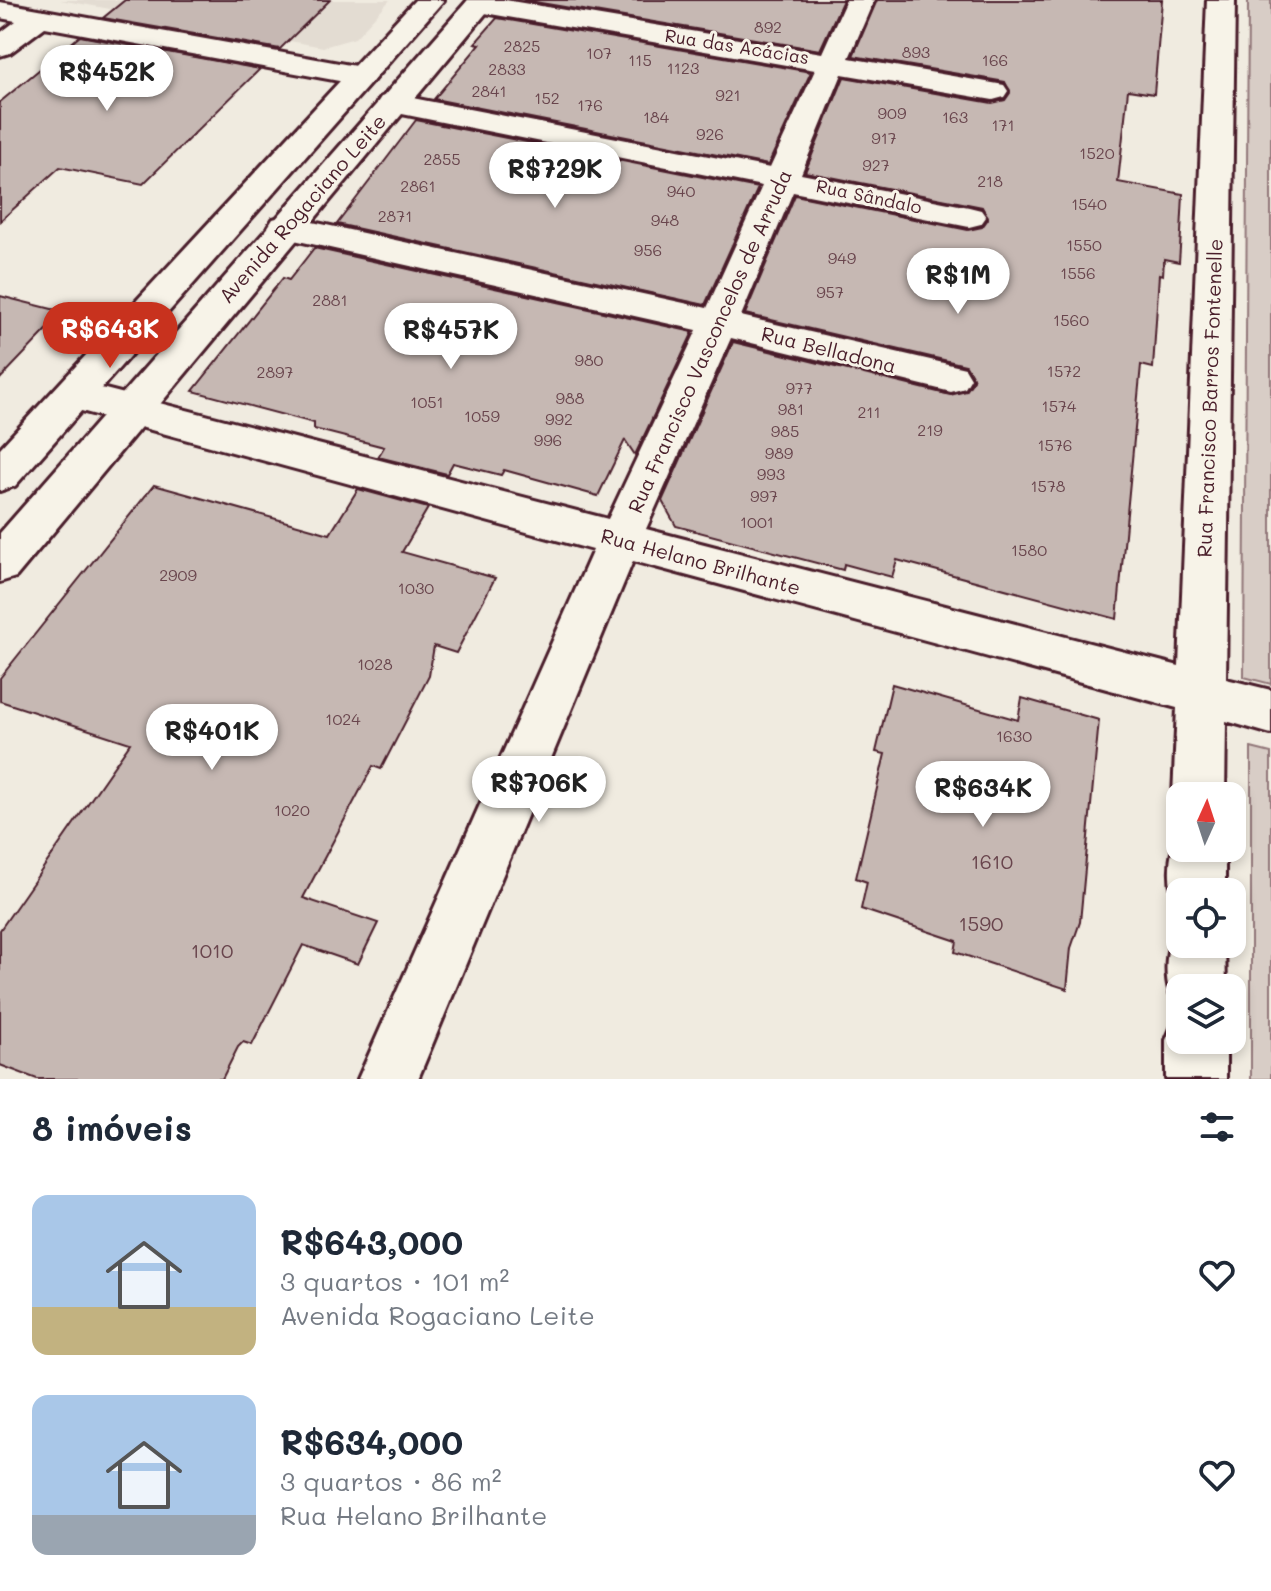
<!DOCTYPE html>
<html lang="pt">
<meta charset="utf-8">
<style>
:root{--surface:#fff;--page:#f2f2f3;--text:#1f2937;--muted:#747a83;--accent:#c8321e}
body{margin:0;font-family:Mali,sans-serif;background:var(--page);color:var(--text);height:100vh;display:flex;flex-direction:column;font-size:30px;white-space:nowrap}
*{box-sizing:border-box;margin:0}
p{font-size:26px;color:var(--muted)}
.icon{flex:none;width:44px;height:44px;fill:none;stroke:currentColor;stroke-width:2;stroke-linecap:round;stroke-linejoin:round}
.map{position:relative;height:1079px;overflow:hidden}
.side{display:flex;flex-direction:column;background:var(--surface);flex:1}
.side>*{flex:none}
.needle{width:52px;rotate:3deg}
.tools{position:absolute;left:1166px;top:782px;display:grid;gap:16px}
.tools a{display:grid;place-items:center;width:80px;height:80px;border-radius:16px;background:var(--surface);box-shadow:0 4px 12px #0003;font-size:40px}
.price{position:absolute;translate:-50% -68px;padding:0 18px;border-radius:28px;background:#fff;color:#222;font-size:26px;line-height:52px;filter:drop-shadow(0 2px 4px #0008)}
.price::after{content:'';position:absolute;left:50%;top:48px;width:24px;height:18px;margin-left:-12px;background:inherit;clip-path:polygon(0 0,100% 0,50% 100%)}
.price.selected{background:var(--accent);color:#fff}
ul{padding:0;list-style:none}
li{display:flex;align-items:center;gap:24px;height:200px;padding:0 32px}
li span{display:grid;place-items:center;flex:none;width:224px;height:160px;border-radius:16px;color:#555}
li>.icon{margin-inline-start:auto}
span .icon{width:96px;height:96px;fill:#fffc;stroke-width:1}
li b{font-size:34px}
h2{display:flex;justify-content:space-between;align-items:center;height:96px;padding:0 32px;font-size:34px}
.map>svg:first-child{display:block}
.built{fill:#e3dcd2}
.green{fill:#d8cdc6;stroke:#917678;stroke-width:2}
.building{fill:#c6b8b3;stroke:#4a1f2b;stroke-width:2}
.lines{fill:none;stroke-linecap:round;stroke-linejoin:round}
.street-casing{stroke:#4a1f2b;stroke-width:6}
.primary-casing{stroke:#4a1f2b;stroke-width:6}
.street{fill:#f7f3e8;fill-rule:evenodd}
.primary{fill:#f7f3e8;fill-rule:evenodd}
.labels{text-anchor:middle;dominant-baseline:central;stroke-width:6;stroke-linejoin:round;paint-order:stroke}
.number-label{font-size:16px;fill:#69454d}
.far-street-label{font-size:18px;fill:#4a1f2b;stroke:#f7f3e8}
.street-label{font-size:20px;fill:#4a1f2b;stroke:#f7f3e8}
.near-number-label{font-size:20px;fill:#69454d}
</style>
<div class="map">
<svg width="1271" height="1079" viewBox="0 0 1271 1079">
<rect width="100%" height="100%" fill="#f0ebe0"/>
<filter id="ink" filterUnits="userSpaceOnUse"><feTurbulence type="fractalNoise" baseFrequency=".0125" numOctaves="2"/><feDisplacementMap in="SourceGraphic" scale="16" xChannelSelector="R" yChannelSelector="G"/><feConvolveMatrix kernelMatrix="1 2 1 2 8 2 1 2 1" color-interpolation-filters="sRGB"/></filter>
<g filter="url(#ink)">
<!-- built -->
<path class="built" d="M60,0H390L355,38L323,47Z"/>
<!-- green -->
<path class="green" d="M1248,0H1271V684L1244,677Z
M1251,748L1271,753V1079H1251Z"/>
<!-- building -->
<path class="building" d="M125,0H330L280,49L103,18Z
M523,0H843L820,50Z
M877,0H1162L1154,94L1128,90L1118,182L1183,194L1181,233L1179,262L1164,259L1163,275L1159,274L1153,368L1141,365L1117,619L897,560L892,577L844,564L843,570L676,526L662,501L733,342L950,395L966,391L974,380L966,365L745,314L795,195L968,230L982,227L988,219L982,207L805,172L844,77L992,103L1005,100L1010,93L1005,82L853,56Z
M497,18L811,72L768,165L434,99L480,44L475,43Z
M80,36L260,69L143,184L60,167L0,221V102Z
M416,120L758,188L705,305L337,224Z
M314,248L693,332L635,455L625,440L598,496L504,470L501,475L453,463L447,474L378,457L384,447L314,429V423L193,391L283,278L289,280Z
M0,296L64,312L0,379Z
M154,485L330,534L358,489L428,508L402,552L495,578L456,653L434,646L429,676L381,769L373,766L303,898L378,923L358,964L303,945L252,1045L243,1042L238,1047L222,1079H37L0,1065V930L130,743L0,701V678Z
M892,684L1018,720L1022,698L1099,720L1080,922L1071,948L1067,989L955,952L957,941L861,909L867,882L856,878L885,754L876,752Z"/>
<g class="lines">
<defs>
<path id="street" d="M468,0H505L822,53L846,0H874L849,58L1004,85L1008,91L1004,97L993,100L842,74L801,174L969,207L981,210L986,217L981,224L969,227L793,192L741,316L965,368L971,378L965,388L951,392L731,338L646,529L1179,666L1207,0H1235L1226,679L1271,690V734L1226,721L1225,796H1180V812L1173,796L1177,708L633,561L418,1079H358L593,550L74,409L60,405L54,395L60,385L74,381L608,519L697,330L285,238L273,235L268,227L273,219L285,216L707,308L762,186L392,112L381,109L377,103L381,97L392,94L770,168L815,70L479,12L469,10L465,4Z
M0,2L361,67L372,70L376,76L372,82L361,85L45,27L10,53L0,56V33L16,21L0,18Z
M1180,830V848H1225V892H1180V912C1166,889 1167,853 1180,830Z
M1180,923V944H1225L1226,988H1180V1010C1161,993 1163,941 1180,923Z
M1180,1017V1040H1226V1079H1166V1040L1175,1019Z"/>
<path id="primary" d="M415,0H444L15,486L0,491V448Z
M468,0H497L16,577L0,582V533Z"/>
</defs>
<!-- street casing -->
<use href="#street" class="street-casing"/>
<!-- primary casing -->
<use href="#primary" class="primary-casing"/>
<!-- street -->
<use href="#street" class="street"/>
<!-- primary -->
<use href="#primary" class="primary"/>
</g>
</g>
<g class="labels">
<!-- number labels -->
<g class="number-label">
<text x="768" y="26">892</text>
<text x="522" y="45">2825</text>
<text x="916" y="51">893</text>
<text x="599" y="52">107</text>
<text x="640" y="59">115</text>
<text x="995" y="59">166</text>
<text x="683" y="67">1123</text>
<text x="507" y="68">2833</text>
<text x="489" y="90">2841</text>
<text x="728" y="94">921</text>
<text x="547" y="97">152</text>
<text x="590" y="104">176</text>
<text x="892" y="112">909</text>
<text x="656" y="116">184</text>
<text x="955" y="116">163</text>
<text x="1003" y="124">171</text>
<text x="710" y="133">926</text>
<text x="884" y="137">917</text>
<text x="1097" y="152">1520</text>
<text x="442" y="158">2855</text>
<text x="876" y="164">927</text>
<text x="990" y="180">218</text>
<text x="418" y="185">2861</text>
<text x="681" y="190">940</text>
<text x="1089" y="203">1540</text>
<text x="395" y="215">2871</text>
<text x="665" y="219">948</text>
<text x="1084" y="244">1550</text>
<text x="648" y="249">956</text>
<text x="842" y="257">949</text>
<text x="1078" y="272">1556</text>
<text x="830" y="291">957</text>
<text x="330" y="299">2881</text>
<text x="1071" y="319">1560</text>
<text x="589" y="359">980</text>
<text x="1064" y="370">1572</text>
<text x="275" y="371">2897</text>
<text x="799" y="387">977</text>
<text x="570" y="397">988</text>
<text x="427" y="401">1051</text>
<text x="1059" y="405">1574</text>
<text x="791" y="408">981</text>
<text x="869" y="411">211</text>
<text x="482" y="415">1059</text>
<text x="559" y="418">992</text>
<text x="930" y="429">219</text>
<text x="785" y="430">985</text>
<text x="548" y="439">996</text>
<text x="1055" y="444">1576</text>
<text x="779" y="452">989</text>
<text x="771" y="473">993</text>
<text x="1048" y="485">1578</text>
<text x="764" y="495">997</text>
<text x="757" y="521">1001</text>
<text x="1029" y="549">1580</text>
<text x="178" y="574">2909</text>
<text x="416" y="587">1030</text>
<text x="375" y="663">1028</text>
<text x="343" y="718">1024</text>
<text x="1014" y="735">1630</text>
<text x="292" y="809">1020</text>
</g>
<!-- far-street labels -->
<g class="far-street-label">
<text transform="translate(737 46) rotate(9)">Rua das Acácias</text>
<text transform="translate(869 196) rotate(12)">Rua Sândalo</text>
</g>
<!-- street labels -->
<g class="street-label">
<text transform="translate(302 208) rotate(-49)">Avenida Rogaciano Leite</text>
<text transform="translate(709 341) rotate(-66)">Rua Francisco Vasconcelos de Arruda</text>
<text transform="translate(829 349) rotate(14)">Rua Belladona</text>
<text transform="translate(1209 398) rotate(-88)">Rua Francisco Barros Fontenelle</text>
<text transform="translate(701 561) rotate(15)">Rua Helano Brilhante</text>
</g>
<!-- near-number labels -->
<g class="near-number-label">
<text x="992" y="861">1610</text>
<text x="981" y="923">1590</text>
<text x="212" y="950">1010</text>
</g>
</g>
</svg>
<div class="tools">
<a><svg class="needle" viewBox="-14 -14 28 28"><path d="M0-13l5 13h-10z" fill="#e53935"/><path d="M0 13l5-13h-10z" fill="#747a83"/></svg></a>
<a><svg class="icon" aria-label="locate" viewBox="0 0 24 24"><circle cx="12" cy="12" r="6"/><path d="M12 2v4M12 18v4M2 12h4M18 12h4"/></svg></a>
<a><svg class="icon" aria-label="layers" viewBox="0 0 24 24"><path d="M12 4l9 5-9 5-9-5zM3 14l9 5 9-5"/></svg></a>
</div>
<b class="price" style="left:107px;top:113px">R$452K</b>
<b class="price" style="left:555px;top:210px">R$729K</b>
<b class="price" style="left:958px;top:316px">R$1M</b>
<b class="price selected" style="left:110px;top:370px">R$643K</b>
<b class="price" style="left:451px;top:371px">R$457K</b>
<b class="price" style="left:212px;top:772px">R$401K</b>
<b class="price" style="left:539px;top:824px">R$706K</b>
<b class="price" style="left:983px;top:829px">R$634K</b>
</div>
<section class="side">
<h2>8 imóveis<svg class="icon" aria-label="filters" viewBox="0 0 24 24"><path d="M4 7h16M4 17h16"/><circle cx="9" cy="7" r="2"/><circle cx="15" cy="17" r="2"/></svg></h2>
<ul>
<li><span style="background:linear-gradient(#a9c7e8 70%,#c2b280 0)"><svg class="icon" aria-label="home" viewBox="0 0 24 24"><path d="M3 11l9-7 9 7M6 9v11h12V9"/></svg></span><div><b>R$643,000</b><p>3 quartos · 101 m²</p><p>Avenida Rogaciano Leite</p></div><svg class="icon" aria-label="heart" viewBox="0 0 24 24"><path d="M12 20l-8-8c-3-5 5-10 8-4 3-6 11-1 8 4z"/></svg></li>
<li><span style="background:linear-gradient(#a9c7e8 75%,#9aa5b1 0)"><svg class="icon" aria-label="home" viewBox="0 0 24 24"><path d="M3 11l9-7 9 7M6 9v11h12V9"/></svg></span><div><b>R$634,000</b><p>3 quartos · 86 m²</p><p>Rua Helano Brilhante</p></div><svg class="icon" aria-label="heart" viewBox="0 0 24 24"><path d="M12 20l-8-8c-3-5 5-10 8-4 3-6 11-1 8 4z"/></svg></li>
</ul>
</section>
